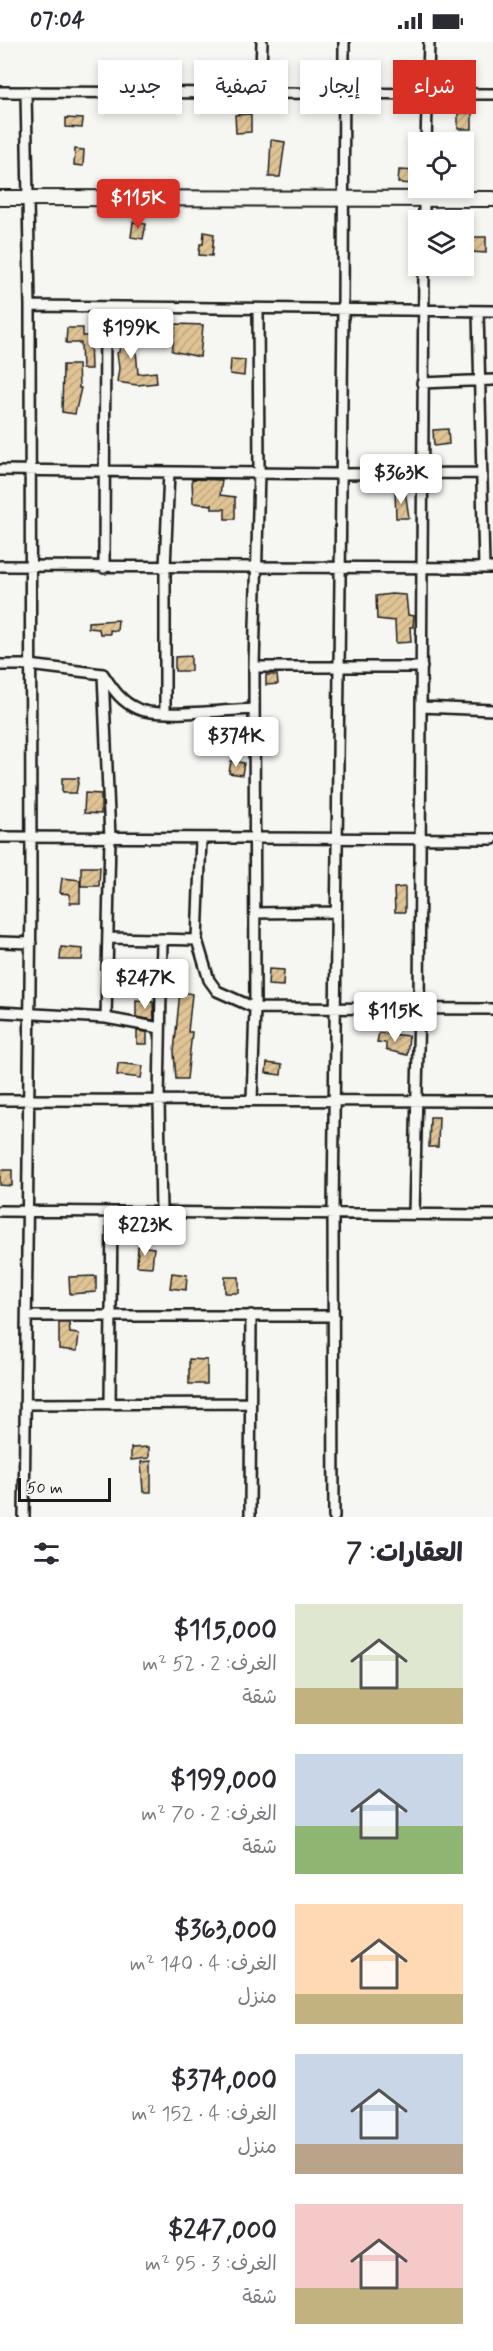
<!DOCTYPE html>
<html lang="ar">
<meta charset="utf-8">
<style>
:root{--surface:#fff;--page:#f2f2f3;--text:#2b2b33;--muted:#7c7c81;--accent:#d93025}
body{margin:0;font-family:Mynerve,"Playpen Sans Arabic",sans-serif;background:var(--page);color:var(--text);direction:rtl;height:100vh;display:flex;flex-direction:column;font-size:22px;white-space:nowrap}
*{box-sizing:border-box;margin:0}
p{font-size:20px;color:var(--muted)}
.icon{flex:none;width:33px;height:33px;fill:none;stroke:currentColor;stroke-width:2;stroke-linecap:round;stroke-linejoin:round}
.map{position:relative;height:1475px;overflow:hidden;direction:ltr}
.details{display:flex;flex-direction:column;background:var(--surface);flex:1}
.details>*{flex:none}
.top-card{position:absolute;left:18px;top:18px;width:458px;height:54px;direction:rtl;display:flex;gap:12px}
.buttons{position:absolute;left:408px;top:90px;display:grid;gap:12px}
.buttons a{display:grid;place-items:center;width:66px;height:66px;border-radius:0px;background:var(--surface);box-shadow:0 3px 9px #0003;font-size:30px}
.scale{position:absolute;left:18px;bottom:15px;width:93px;box-sizing:border-box;padding-left:6px;border:3px solid #1c1c1c;border-top:0;font-size:16px;line-height:21px;white-space:nowrap;color:#1c1c1c;-webkit-text-stroke:4px #f6f6f2;paint-order:stroke}
.price{position:absolute;translate:-50% -51px;padding:0 14px;border-radius:6px;background:#fff;color:#222;font-size:20px;line-height:39px;filter:drop-shadow(0 2px 3px #0008)}
.price::after{content:'';position:absolute;left:50%;top:36px;width:18px;height:14px;margin-left:-9px;background:inherit;clip-path:polygon(0 0,100% 0,50% 100%)}
.price.on{background:var(--accent);color:#fff}
ul{padding:0;list-style:none}
li{display:flex;align-items:center;gap:18px;height:150px;padding:0 30px}
li span{display:grid;place-items:center;flex:none;width:168px;height:120px;border-radius:0px;color:#555}
li>.icon{margin-inline-start:auto}
span .icon{width:72px;height:72px;fill:#fffc;stroke-width:1}
li b{font-size:26px}
h2{display:flex;justify-content:space-between;align-items:center;height:72px;padding:0 30px;font-size:26px}
.chip{padding:0 21px;border-radius:0px;background:var(--surface);box-shadow:0 3px 9px #0003;font-size:21px;line-height:54px}
.chip.on{background:var(--accent);color:#fff}
.status{display:flex;justify-content:space-between;align-items:center;height:42px;padding:0 30px;background:var(--surface);direction:ltr}
.status svg{height:16px;fill:currentColor}
.map>svg:first-child{display:block}
.building{fill:url(#building-hatch);stroke:#1c1c1c;stroke-width:1.5}
.lines{fill:none;stroke-linecap:round;stroke-linejoin:round}
.street-casing{stroke:#1c1c1c;stroke-width:14}
.secondary-casing{stroke:#1c1c1c;stroke-width:18}
.street{stroke:#f6f6f2;stroke-width:9}
.secondary{stroke:#f6f6f2;stroke-width:14}
</style>
<div class="status"><b>07:04</b><svg viewBox="0 0 49 12"><path d="M0 12V9h3v3zM5 12V6h3v6zM10 12V3h3v9zM15 12V0h3v12zM26 1h20v11H26zM47 4h2v5h-2z"/></svg></div>
<div class="map">
<svg width="493" height="1475" viewBox="0 0 493 1475">
<defs>
<pattern id="building-hatch" width="6" height="6" patternUnits="userSpaceOnUse" patternTransform="scale(1.5)"><rect width="6" height="6" fill="#e0c495"/><path d="M-1 1l2-2M0 6l6-6M5 7l2-2" fill="none" stroke="#c0a880"/></pattern>
</defs>
<rect width="100%" height="100%" fill="#f6f6f2"/>
<filter id="ink" filterUnits="userSpaceOnUse"><feTurbulence type="fractalNoise" baseFrequency=".0167" numOctaves="2"/><feDisplacementMap in="SourceGraphic" scale="12" xChannelSelector="R" yChannelSelector="G"/><feConvolveMatrix kernelMatrix="1 2 1 2 8 2 1 2 1" color-interpolation-filters="sRGB"/></filter>
<g filter="url(#ink)">
<!-- building -->
<path class="building" d="M458,71H472V87H458Z
M251,72V90L236,91L235,73Z
M66,76L83,77L82,86L66,85Z
M271,98L285,100L280,135H269Z
M75,107L84,108L83,124L74,123Z
M399,128L418,129L417,142L398,141Z
M133,180L146,182L143,197L131,195Z
M204,190L214,192L212,214L199,213L200,202H203Z
M471,195H486V211L471,210Z
M176,282L203,283L200,315L172,309Z
M122,284L138,286L136,308L138,332L156,330L157,341L137,343L117,340L119,326L117,311L119,310Z
M67,286H83V294H90L91,327H82L81,301H66Z
M231,317L245,318L244,334L230,332Z
M63,323H78L79,346H81L75,372L62,370Z
M448,387L449,402L434,404L433,388Z
M192,437L222,438L220,453L235,455V477H225V467H212V463L193,461Z
M405,448L409,476H396L395,449Z
M391,552L406,553L408,573L414,574L413,585H410L411,600L396,601L395,579L377,577L376,554Z
M118,578L117,589L110,588V592H100L99,587L88,586V580Z
M191,614V629H175V615Z
M266,633H277L278,642L266,643Z
M231,719L244,721L242,733L229,731Z
M62,736H79L76,751H62Z
M85,751L101,752V772L84,771Z
M81,825H100L99,844H81Z
M62,836L80,838V861H70L69,852L60,851Z
M405,845V870H395L394,846Z
M61,905L83,907L82,918H60Z
M269,927L284,928L283,944L268,943Z
M180,949L192,952L188,990H192L187,1037H176L174,1010Z
M136,958L153,960L154,978L136,975Z
M137,989L147,990V1002H137Z
M379,991L409,994L407,1013L386,1008V1001L377,1000Z
M118,1021L143,1024L141,1036L117,1033Z
M267,1021L282,1023L281,1033L266,1031Z
M430,1075H439L438,1105H429Z
M0,1128H12V1144L0,1143Z
M138,1204L154,1206L152,1225L137,1224Z
M172,1231L187,1233L186,1248L170,1246Z
M96,1234V1250L70,1252L69,1235Z
M225,1235H239V1251H225Z
M59,1281H69L70,1291L79,1292L77,1309L59,1307Z
M189,1317L207,1318V1342H189Z
M149,1405V1416L131,1418V1406Z
M151,1419V1450H143L141,1420Z"/>
<g class="lines">
<defs>
<path id="street" d="M0,50L493,52
M260,53L262,0
M426,100L429,0
M424,178V146
M30,264L493,269
M478,269L484,526
M422,341L493,338
M0,428L341,432L482,431
M0,524L493,526
M104,526L105,266
M0,623H29L103,632C113,647 121,660 138,667C157,676 230,668 254,667
M254,625H422
M103,632L110,796L106,976
M421,665L493,668
M165,671V526L169,430
M0,795L493,797
M201,797L197,898L209,938L217,949L255,966L493,967
M255,871L336,870
M109,896L197,898
M0,900L31,901
M0,970L106,976L160,986
M0,1058L493,1059
M252,1058L255,966L254,625L259,429L258,267
M0,1169L493,1173
M161,1170L159,1058L162,897
M414,1172L419,967L424,224
M27,1274H334
M26,1362L250,1361
M110,1362L112,1171
M24,1475L31,854L30,264L26,50
M250,1475L251,1273
M334,1475L333,1170L343,267L344,0"/>
<path id="secondary" d="M0,156L493,157"/>
</defs>
<!-- street casing -->
<use href="#street" class="street-casing"/>
<!-- secondary casing -->
<use href="#secondary" class="secondary-casing"/>
<!-- street -->
<use href="#street" class="street"/>
<!-- secondary -->
<use href="#secondary" class="secondary"/>
</g>
</g>
</svg>
<div class="buttons">
<a><svg class="icon" aria-label="locate" viewBox="0 0 24 24"><circle cx="12" cy="12" r="6"/><path d="M12 2v4M12 18v4M2 12h4M18 12h4"/></svg></a>
<a><svg class="icon" aria-label="layers" viewBox="0 0 24 24"><path d="M12 4l9 5-9 5-9-5zM3 14l9 5 9-5"/></svg></a>
</div>
<div class="scale">50 m</div>
<b class="price on" style="left:138px;top:188px">$115K</b>
<b class="price" style="left:131px;top:318px">$199K</b>
<b class="price" style="left:401px;top:463px">$363K</b>
<b class="price" style="left:236px;top:726px">$374K</b>
<b class="price" style="left:145px;top:968px">$247K</b>
<b class="price" style="left:395px;top:1001px">$115K</b>
<b class="price" style="left:145px;top:1215px">$223K</b>
<div class="top-card">
<a class="chip on">شراء</a>
<a class="chip">إيجار</a>
<a class="chip">تصفية</a>
<a class="chip">جديد</a>
</div>
</div>
<section class="details">
<h2>العقارات: 7<svg class="icon" aria-label="filters" viewBox="0 0 24 24"><path d="M4 7h16M4 17h16"/><circle cx="9" cy="7" r="2"/><circle cx="15" cy="17" r="2"/></svg></h2>
<ul>
<li><span style="background:linear-gradient(#dfe7d0 70%,#c2b280 0)"><svg class="icon" aria-label="home" viewBox="0 0 24 24"><path d="M3 11l9-7 9 7M6 9v11h12V9"/></svg></span><div><b>$115,000</b><p>الغرف: 2 · 52 m²</p><p>شقة</p></div></li>
<li><span style="background:linear-gradient(#c9d6e8 60%,#8fb573 0)"><svg class="icon" aria-label="home" viewBox="0 0 24 24"><path d="M3 11l9-7 9 7M6 9v11h12V9"/></svg></span><div><b>$199,000</b><p>الغرف: 2 · 70 m²</p><p>شقة</p></div></li>
<li><span style="background:linear-gradient(#ffd9b3 75%,#c2b280 0)"><svg class="icon" aria-label="home" viewBox="0 0 24 24"><path d="M3 11l9-7 9 7M6 9v11h12V9"/></svg></span><div><b>$363,000</b><p>الغرف: 4 · 140 m²</p><p>منزل</p></div></li>
<li><span style="background:linear-gradient(#c9d6e8 75%,#b9a48a 0)"><svg class="icon" aria-label="home" viewBox="0 0 24 24"><path d="M3 11l9-7 9 7M6 9v11h12V9"/></svg></span><div><b>$374,000</b><p>الغرف: 4 · 152 m²</p><p>منزل</p></div></li>
<li><span style="background:linear-gradient(#f6c9c9 70%,#c2b280 0)"><svg class="icon" aria-label="home" viewBox="0 0 24 24"><path d="M3 11l9-7 9 7M6 9v11h12V9"/></svg></span><div><b>$247,000</b><p>الغرف: 3 · 95 m²</p><p>شقة</p></div></li>
</ul>
</section>
